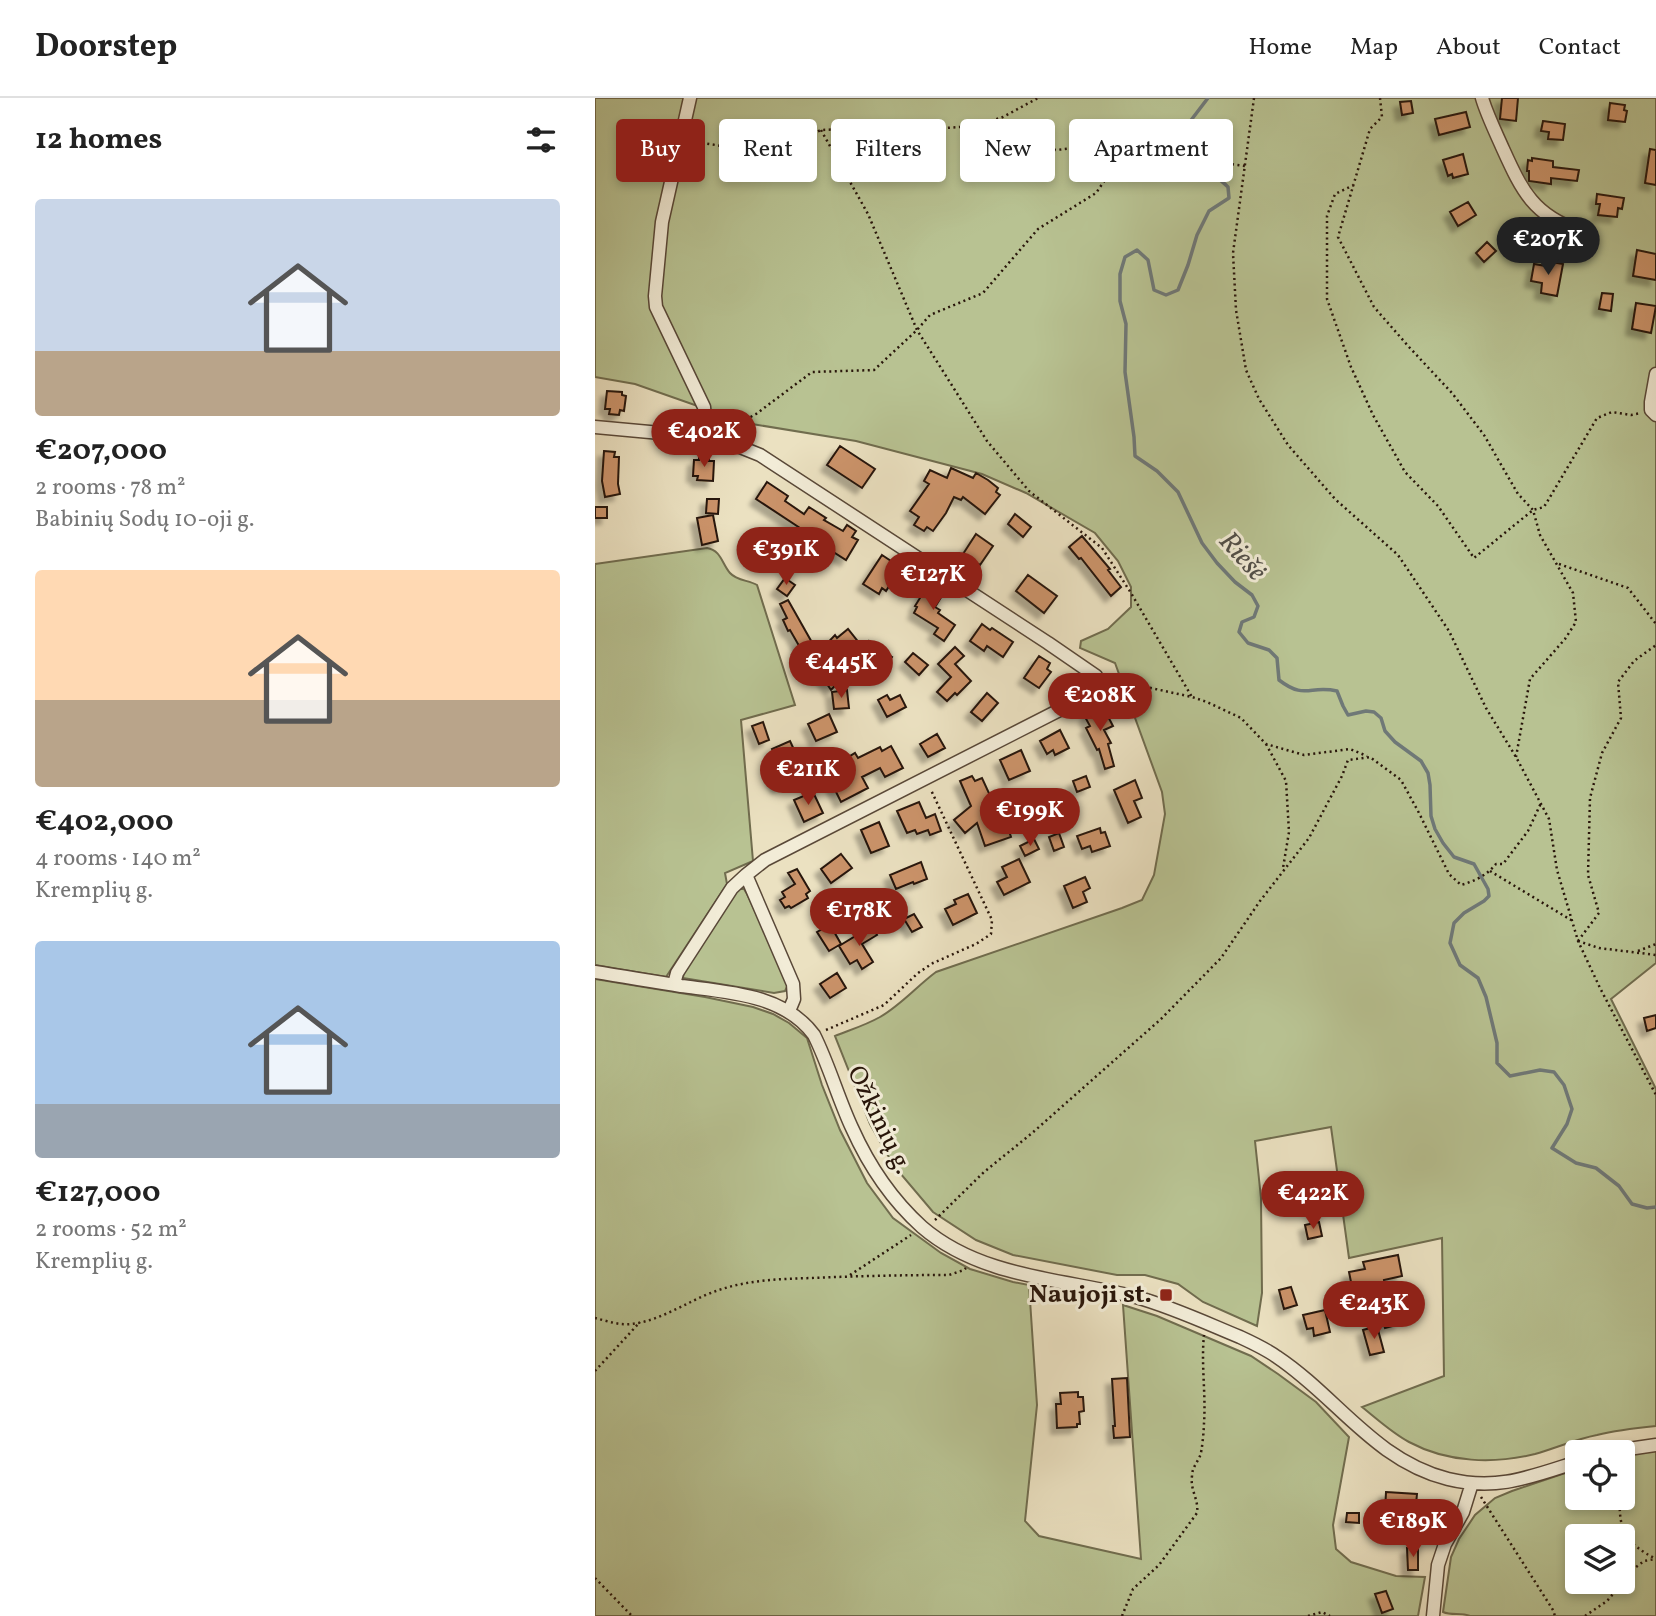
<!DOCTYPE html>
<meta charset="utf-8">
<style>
:root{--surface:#fff;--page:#f6f6f6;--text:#222;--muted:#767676;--line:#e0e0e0;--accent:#8f2418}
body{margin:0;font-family:Vollkorn,serif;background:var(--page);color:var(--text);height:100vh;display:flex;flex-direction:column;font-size:26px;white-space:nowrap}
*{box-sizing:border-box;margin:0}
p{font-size:23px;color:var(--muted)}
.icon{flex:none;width:38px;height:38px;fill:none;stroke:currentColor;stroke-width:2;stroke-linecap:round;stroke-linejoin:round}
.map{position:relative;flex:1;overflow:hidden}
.side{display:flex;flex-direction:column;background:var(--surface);width:595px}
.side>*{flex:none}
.banner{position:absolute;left:21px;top:21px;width:665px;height:63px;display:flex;gap:14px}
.controls{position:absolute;left:970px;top:1342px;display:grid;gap:14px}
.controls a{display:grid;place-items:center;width:70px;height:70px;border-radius:7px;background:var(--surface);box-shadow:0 4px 10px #0003;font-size:35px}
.price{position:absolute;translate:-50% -60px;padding:0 16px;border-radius:24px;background:var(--accent);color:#fff;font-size:23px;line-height:46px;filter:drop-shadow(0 2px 4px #0008)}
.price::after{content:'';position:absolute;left:50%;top:42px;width:21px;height:16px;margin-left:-10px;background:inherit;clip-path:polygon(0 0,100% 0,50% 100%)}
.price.current{background:#222;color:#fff}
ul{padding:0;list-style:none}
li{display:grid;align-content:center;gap:14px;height:371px;padding:0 35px}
li span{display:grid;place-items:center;height:217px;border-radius:7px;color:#555}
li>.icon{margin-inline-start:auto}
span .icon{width:126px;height:126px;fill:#fffc;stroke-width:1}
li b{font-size:30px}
h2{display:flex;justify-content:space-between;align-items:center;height:84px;padding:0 35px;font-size:30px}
.chip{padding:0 24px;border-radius:7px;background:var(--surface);box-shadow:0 4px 10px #0003;font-size:24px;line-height:63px}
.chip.current{background:var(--accent);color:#fff}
header{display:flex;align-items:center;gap:42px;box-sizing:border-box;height:98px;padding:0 35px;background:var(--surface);border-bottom:2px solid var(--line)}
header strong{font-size:33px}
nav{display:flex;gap:38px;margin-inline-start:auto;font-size:24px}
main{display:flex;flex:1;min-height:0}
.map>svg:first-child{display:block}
.green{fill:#b8c292;stroke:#706c4e;stroke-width:2;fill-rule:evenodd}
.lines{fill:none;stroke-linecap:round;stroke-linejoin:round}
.stream{stroke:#6f7877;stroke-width:3.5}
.building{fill:#cb936a;stroke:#28150a;stroke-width:2;filter:url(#shadow)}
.street-casing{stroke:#594838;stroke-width:15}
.path{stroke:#28150a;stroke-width:2.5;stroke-dasharray:2 3.5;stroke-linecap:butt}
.street{stroke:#f2ecd7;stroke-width:12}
.poi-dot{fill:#8f2418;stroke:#f2ecd7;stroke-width:2.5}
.labels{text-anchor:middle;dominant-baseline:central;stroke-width:6;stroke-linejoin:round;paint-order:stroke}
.street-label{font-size:26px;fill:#28150a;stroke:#f2ecd7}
.poi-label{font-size:26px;font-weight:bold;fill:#28150a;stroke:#f2ecd7;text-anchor:end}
.water-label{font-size:28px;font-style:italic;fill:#524f49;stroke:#f2ecd7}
</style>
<header>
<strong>Doorstep</strong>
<nav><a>Home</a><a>Map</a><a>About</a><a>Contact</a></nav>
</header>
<main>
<section class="side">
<h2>12 homes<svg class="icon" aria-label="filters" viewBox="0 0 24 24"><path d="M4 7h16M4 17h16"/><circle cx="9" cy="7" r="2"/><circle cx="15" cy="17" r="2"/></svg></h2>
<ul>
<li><span style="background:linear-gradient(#c9d6e8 70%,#b9a48a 0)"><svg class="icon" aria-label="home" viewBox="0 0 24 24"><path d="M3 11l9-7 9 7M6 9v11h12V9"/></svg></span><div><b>€207,000</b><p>2 rooms · 78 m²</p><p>Babinių Sodų 10-oji g.</p></div></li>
<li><span style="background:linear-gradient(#ffd9b3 60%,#b9a48a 0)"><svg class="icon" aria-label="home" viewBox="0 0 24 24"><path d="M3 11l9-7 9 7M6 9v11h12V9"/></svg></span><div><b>€402,000</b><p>4 rooms · 140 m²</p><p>Kremplių g.</p></div></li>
<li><span style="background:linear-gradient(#a9c7e8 75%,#9aa5b1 0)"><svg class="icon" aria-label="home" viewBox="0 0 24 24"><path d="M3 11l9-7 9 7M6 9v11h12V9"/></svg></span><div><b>€127,000</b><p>2 rooms · 52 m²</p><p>Kremplių g.</p></div></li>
</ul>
</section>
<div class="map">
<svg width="1061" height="1518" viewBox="0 0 1061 1518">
<defs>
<filter id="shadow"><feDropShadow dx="-6" dy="6" stdDeviation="2" flood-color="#0004"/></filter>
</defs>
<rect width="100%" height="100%" fill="#ebe1c1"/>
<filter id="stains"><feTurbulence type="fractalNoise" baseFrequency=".00286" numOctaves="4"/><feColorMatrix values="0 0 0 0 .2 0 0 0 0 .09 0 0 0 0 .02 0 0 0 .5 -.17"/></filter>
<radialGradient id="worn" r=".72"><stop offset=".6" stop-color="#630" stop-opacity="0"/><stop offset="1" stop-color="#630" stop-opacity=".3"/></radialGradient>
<!-- green -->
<path class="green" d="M0,0H1061V865L1016,901L1061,991V1328C1041,1330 1022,1332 1002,1337C981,1341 961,1350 940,1356C899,1366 853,1365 814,1344C797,1335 782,1321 767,1309L849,1278L847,1140L754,1160L736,1029L660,1043L666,1100L667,1195L662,1228L608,1204L583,1186L550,1177H522L418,1157L381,1142L338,1114L299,1068L275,1026L240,938C255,932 271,927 285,919C306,907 322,888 341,874L527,810L547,802L559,777L570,716L567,694L520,565L485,550L486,543L513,531L536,509V489L523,463L500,435L431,395L387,376L261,343L151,325L40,286L0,279Z
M112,450C126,452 127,466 135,475C142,483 154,482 162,487L200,607L146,622L158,763L130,775L132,786L71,879L0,867V466Z
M142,791H149L152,796L192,881V889L190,893L179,895L88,880L89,872Z
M0,881L110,899L158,909L178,916L194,925L212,940L227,987L245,1032L272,1085L298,1120L346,1155L375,1171L418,1184L434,1187L442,1307L430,1423L444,1438L546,1461L528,1207L562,1218L656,1258L683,1276L721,1304L754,1339L738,1427L741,1451L756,1464L801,1478L830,1479L823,1518H0Z
M1061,1352V1518H875C866,1514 857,1518 848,1514L856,1459L864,1441L880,1417L900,1400L917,1393L982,1371V1400H1027V1358ZM982,1438H1027V1484H982Z"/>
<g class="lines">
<!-- stream -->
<path class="stream" d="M613,0L587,34C592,64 614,70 633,89L634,100L614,113L602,137L593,167L583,192L571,197L559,192L553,162L542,152L530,159L525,176V203L531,226L530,274L539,339L540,358L562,373L583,394L607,445L622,465L640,484L657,497L663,508L659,519L647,524L644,534L653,545L674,552L682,560L684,582C710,602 714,587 742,593L748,608L753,617L771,613L779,614L786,620L790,633L800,644L826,663L833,675L835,687L836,718L840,731L848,745L859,759L879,766L893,791L894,798L889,803L869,815L859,825L855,845L865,867L883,880L891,899L902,945V965L915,978L945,972L959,974L969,987L977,1011L972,1026L957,1050L981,1065L1001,1070L1024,1088L1037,1106L1052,1110L1061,1109"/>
</g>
<!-- building -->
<path class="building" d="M907,0H923L921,23L905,21Z
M816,3L818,15L807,17L805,4Z
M1015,5L1030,7L1029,12L1032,13L1030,24L1013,22Z
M871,14L875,29L844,37L840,21Z
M948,23L970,26L968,42L953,41L954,34L946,33Z
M1055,51L1061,52V87L1050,85Z
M868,56L873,76L858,80L857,76L853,78L848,62Z
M937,60L958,63V69L984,72L982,83L956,80V86L934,83V73H932L933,62L937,63Z
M1002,96L1029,100L1027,111L1023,110L1022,119L1003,117L1005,106H1001Z
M873,104L881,117L863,128L855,114Z
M892,144L901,153L889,164L881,155Z
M1042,152L1061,156V182L1038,178Z
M951,163L968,166L962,198L946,195L947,185L936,183L939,166L951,168Z
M1007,195L1018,196L1016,213L1004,211Z
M1041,205L1061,208L1056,235L1037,231Z
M12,293L27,294V297L31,298L29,313L25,312L24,317L14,316L15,311H10Z
M245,348L280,371L267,390L232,367Z
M9,353L20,354L19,359H24L23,386L25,396L10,399L7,383Z
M104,357L114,358V363H119L118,383L102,382L103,378H98L99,362H104Z
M356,370L378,380L381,375L393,382L403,390L401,394L405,397L390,416L368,399L366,402L359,399L351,415L338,433L332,429L329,433L319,427L324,419L315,413L334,386L329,383L335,372L352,380Z
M172,384L193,398L190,403L209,416L214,409L231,420L229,422L248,433L252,427L261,433L257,439L263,442L251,462L218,441L216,444L205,437L208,432L161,401Z
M112,401H124L123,416L111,415Z
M0,409H12V420H0Z
M420,416L436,429L428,439L413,426Z
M118,417L123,443L107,447L102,420Z
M381,436L398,448L385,467L379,464L377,466L368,460L370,458L368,456Z
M171,437L187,448L179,458L164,448Z
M487,438L515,471L513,472L526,489L516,498L486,460L484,461L474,449Z
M287,457L302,467L294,479L298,482L291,493L287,490L284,496L268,486Z
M433,477L462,498L449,515L421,493Z
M190,480L200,487L192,498L182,491Z
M333,487L348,496L340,509L345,512L343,515L360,527L349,543L339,536L343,530L319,515L322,509L320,508Z
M193,502L223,555L240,537L242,540L253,531L269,551L274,543L297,559L288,572L268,558L236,592L226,577L231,574L209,552L207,553L195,532L193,533L188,522L192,520L185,506Z
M387,526L395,532L397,530L418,544L408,559L392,548L389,553L375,543Z
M360,549L369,558L360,566L376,583L362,597L360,595L352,603L342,594L356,579L343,566Z
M318,555L333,567L324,577L310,564Z
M444,558L455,565L452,571L456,574L444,590L429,580Z
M252,592L254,610L239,611L237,594Z
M392,595L403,605L387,623L376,614Z
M292,597L295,602L305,597L311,609L292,619L283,602Z
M500,607L502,612L508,609L518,628L509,632L516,645L513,646L519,668L510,671L504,651L502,652L491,630L495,628L490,619L494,617L491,611Z
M234,616L242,634L221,643L213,626Z
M168,624L174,642L164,646L157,628Z
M465,632L474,650L460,657L458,652L452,656L445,643Z
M342,636L350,650L333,659L325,646Z
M195,643L201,656L183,664L177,651Z
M296,648L308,670L290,679L285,670L267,679L273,690L246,704L236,684L258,673L252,660L260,655L263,660L285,649L287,653Z
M426,652L435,673L414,682L405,662Z
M193,672L198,682L183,689L177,679Z
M377,678L380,683L387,680L398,704L401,702L407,716L449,700L453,712L412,727L416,739L390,748L382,725L370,735L359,722L376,708L365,683Z
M491,678L495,689L482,694L478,683Z
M540,682L547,700L539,703L546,719L533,725L519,692Z
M218,694L228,715L209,724L199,702Z
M324,704L331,720L340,716L346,733L335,737L333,732L322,736L320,732L312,735L302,713Z
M284,724L294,748L276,755L266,732Z
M505,730L506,735L510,734L515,748L497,754L495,748L487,751L482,738Z
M464,735L469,749L459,753L454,739Z
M439,741L444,751L430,758L425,748Z
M246,756L257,770L236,785L226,771Z
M424,761L435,784L409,797L402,784L412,779L407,769Z
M326,764L332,781L319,786L318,784L301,791L295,777Z
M202,771L215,793L211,796L213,800L196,810L194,808L190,810L185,802L190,799L187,794L200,786L193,775Z
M490,779L495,790L488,794L492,804L478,810L469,788Z
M373,796L382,815L358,827L350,811L361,806L359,802Z
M274,799L281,815L266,822L259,806Z
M319,816L327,829L317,834L309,821Z
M277,828L282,837L267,846L278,864L267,871L262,862L255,866L244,848Z
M231,829L233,833L237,830L246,846L234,853L222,834Z
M242,875L251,890L235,900L225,886Z
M1061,917V930L1052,933L1049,920Z
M724,1124L727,1138L713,1141L710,1127Z
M803,1157L807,1178L789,1182L793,1202L798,1201L805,1226L790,1230L779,1190L758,1194L754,1174L770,1171L768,1164Z
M696,1189L702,1207L689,1211L684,1192Z
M730,1212L735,1234L719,1238L718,1230L712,1231L708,1217Z
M782,1228L789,1254L775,1257L768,1232Z
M532,1280L535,1339L519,1340L518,1328H520L517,1281Z
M483,1294V1299H488L489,1313L484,1314L485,1326H482V1329L462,1330L461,1306H466L465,1295Z
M791,1394L822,1396L820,1416L790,1414Z
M752,1415H764V1425L751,1424Z
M812,1450H823V1472H813Z
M791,1493L798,1511L787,1515L780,1496Z"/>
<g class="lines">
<defs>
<path id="street" d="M95,0L67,124L60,198L61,209L109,309L110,320L109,339
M887,0C892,17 901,35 908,51C927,93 939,118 985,133
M1061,276L1056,304V312L1061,317
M0,329L109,339L135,345L165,357L453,545L501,578C504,586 502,591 496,596L170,762L151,777L137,790L82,875L79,886
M151,777L198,886L199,901L194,913
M0,874C29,879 57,883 86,888C132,894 189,896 219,937C234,967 243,1000 257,1030C274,1068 296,1101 327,1129C386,1180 469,1181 541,1199C577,1209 611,1225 645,1239C658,1245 671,1251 682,1259C742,1299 779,1362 853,1381C902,1393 935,1379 982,1364
M1013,1354L1061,1347
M838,1518L843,1467L850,1446L868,1414L877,1385"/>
</defs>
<!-- street casing -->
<use href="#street" class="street-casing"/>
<!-- path -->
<path class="path" d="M659,0L638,155L641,212L651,272L664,301L693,347L740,401L803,457L854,533L891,610L921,659L954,721L962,772L983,843L1005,890L1061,997
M785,0L787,19L775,31L743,139L779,209L814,249L857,295L889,337L923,396L938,412L945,437L978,495L981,524L970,541L935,581L921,659
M380,28L411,40L461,52L479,50L497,54L547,69L570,68L599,70L628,65L650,68
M226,32L273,116L322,232L392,343L434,393L507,450L536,495L597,599
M96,43L151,52L174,54L226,32L270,30L304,25L322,32L380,28L408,19L443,0
M759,87L740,96L732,118V201L756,269L778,317L810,374L843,408L879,460L938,412L949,409L1002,320L1017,314L1036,317L1046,315
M139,332L141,327L161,316L217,274L279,272L322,232L335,217L388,195L443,131L501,95L512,79L532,65
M964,466L1033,490L1061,526
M517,587L533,585L597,599L612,604L646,620L671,646L709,657L755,651L772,658
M671,646L691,683L694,734L688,770
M895,773L976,822
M983,843L1004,815L993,777L995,700L1007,655L1026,620L1023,584L1039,563L1061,547
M983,843L1004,850L1061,857
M1043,853L1061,846
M231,932L289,907L323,875L338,865L381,846L396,836L397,822L336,692
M340,1122L389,1074L436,1036L566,921L626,860L665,803L714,740L747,678L753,662L775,659L806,682L824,715L854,776L866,787C880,783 892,777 901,766H908L933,733L946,705
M255,1177L316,1137
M0,1220C8,1222 17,1225 26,1226C57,1229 92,1203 121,1193C152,1182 183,1181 216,1180C262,1178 308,1177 354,1177L369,1172L371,1170
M0,1273L45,1224
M1027,1389L1033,1364
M886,1399L958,1512L960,1518
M1025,1400C1023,1433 1032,1446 1061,1461
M0,1480L37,1518
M527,1518L538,1491L564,1467L602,1415C604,1401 595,1393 597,1378C597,1370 602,1365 605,1358C607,1354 609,1331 609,1325C611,1296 606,1266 609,1237
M713,1518L727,1514L735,1518
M990,1518L1012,1503L1041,1469L1049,1463L1060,1461"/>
<!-- street -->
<use href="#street" class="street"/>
</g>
<!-- markers -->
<rect class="poi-dot" x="564" y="1190" width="14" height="14" rx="3.5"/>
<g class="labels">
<!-- street labels -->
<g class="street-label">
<text transform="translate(284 1022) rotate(64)">Ožkinių g.</text>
</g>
<!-- poi labels -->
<g class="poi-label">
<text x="557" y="1197">Naujoji st.</text>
</g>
<!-- water labels -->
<g class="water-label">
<text transform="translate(647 459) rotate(48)">Riešė</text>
</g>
</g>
<rect width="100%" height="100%" filter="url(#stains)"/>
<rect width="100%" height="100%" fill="url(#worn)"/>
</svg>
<div class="controls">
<a><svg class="icon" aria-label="locate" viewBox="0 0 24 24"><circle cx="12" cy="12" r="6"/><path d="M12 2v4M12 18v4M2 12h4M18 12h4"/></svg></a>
<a><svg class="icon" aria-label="layers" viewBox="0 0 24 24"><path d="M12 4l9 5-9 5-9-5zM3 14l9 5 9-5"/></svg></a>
</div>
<b class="price current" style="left:953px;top:179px">€207K</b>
<b class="price" style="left:109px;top:371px">€402K</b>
<b class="price" style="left:191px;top:489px">€391K</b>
<b class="price" style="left:338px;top:514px">€127K</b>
<b class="price" style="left:246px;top:602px">€445K</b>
<b class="price" style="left:505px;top:635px">€208K</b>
<b class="price" style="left:213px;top:709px">€211K</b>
<b class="price" style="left:435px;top:750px">€199K</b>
<b class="price" style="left:264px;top:850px">€178K</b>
<b class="price" style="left:718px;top:1133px">€422K</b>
<b class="price" style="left:779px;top:1243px">€243K</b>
<b class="price" style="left:818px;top:1461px">€189K</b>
<div class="banner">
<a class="chip current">Buy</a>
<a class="chip">Rent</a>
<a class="chip">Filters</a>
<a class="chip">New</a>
<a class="chip">Apartment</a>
</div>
</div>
</main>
